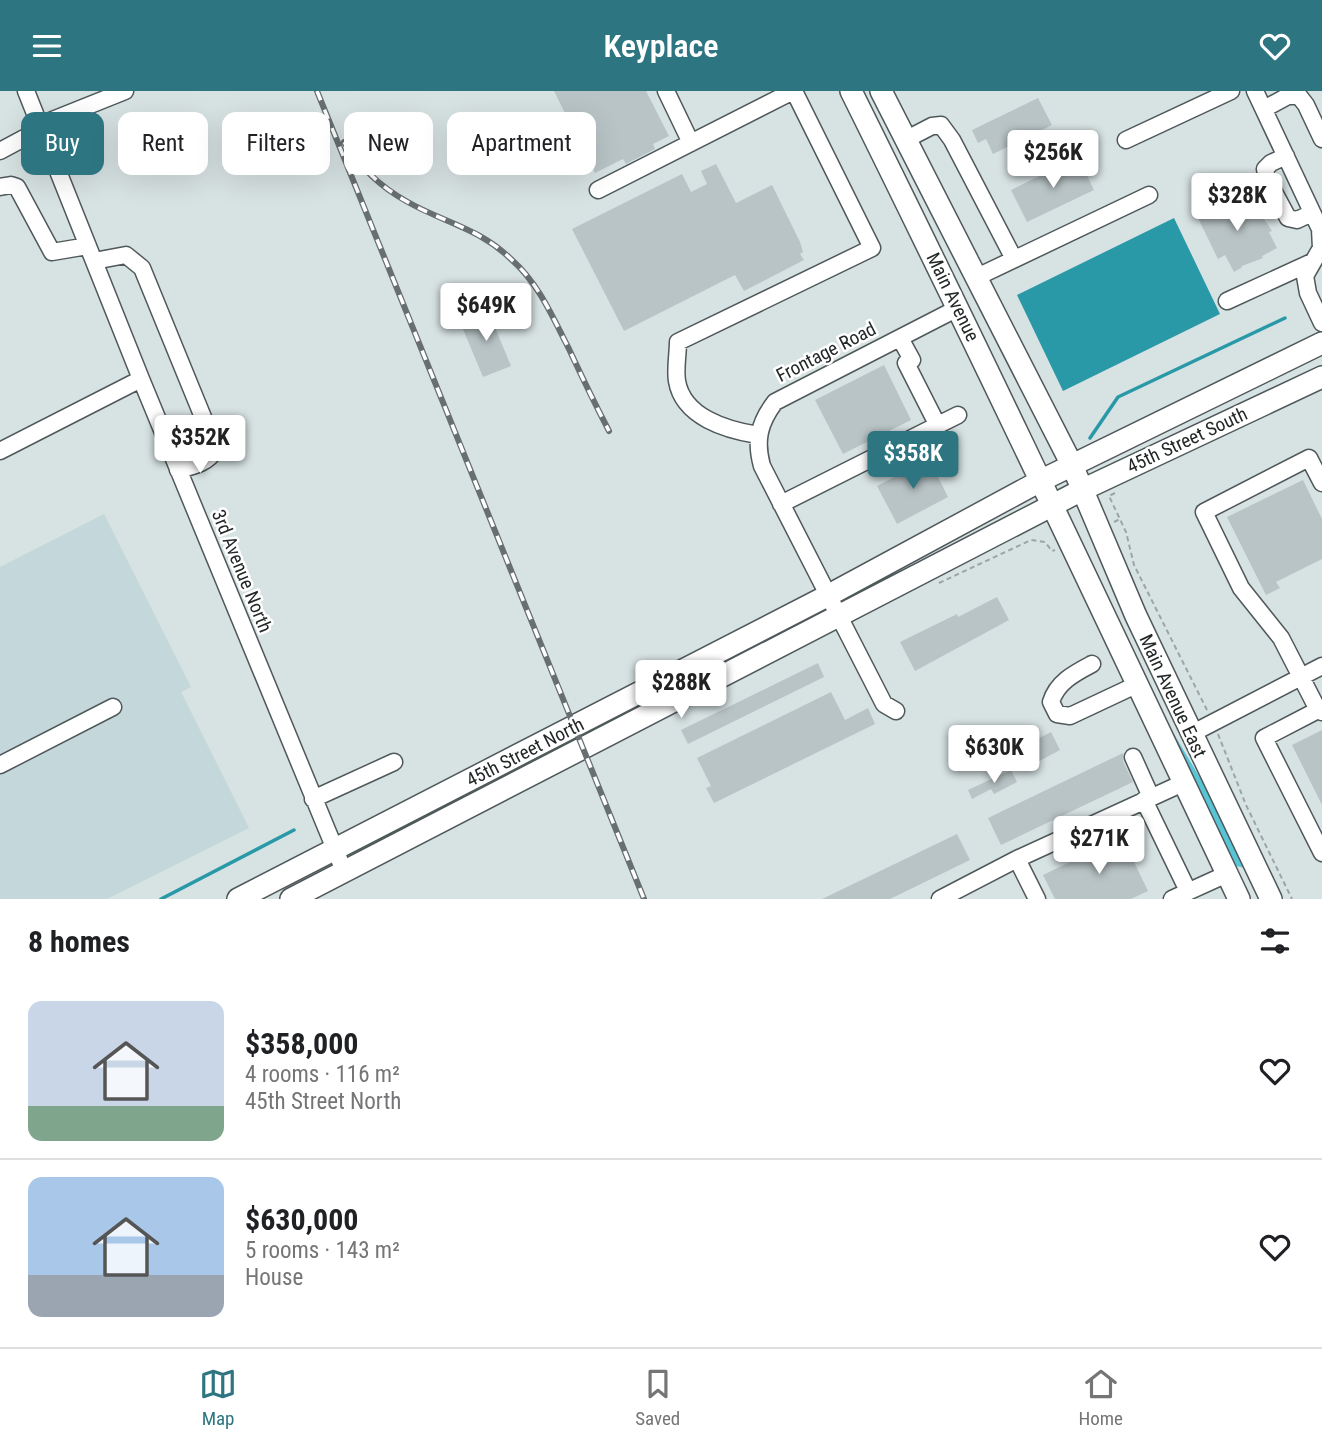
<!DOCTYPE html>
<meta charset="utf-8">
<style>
:root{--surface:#fff;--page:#f2f2f2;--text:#202124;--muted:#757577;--line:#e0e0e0;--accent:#2d7580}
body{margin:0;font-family:"Roboto Condensed",sans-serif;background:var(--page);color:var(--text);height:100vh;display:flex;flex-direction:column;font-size:26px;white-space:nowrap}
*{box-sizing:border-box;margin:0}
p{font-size:23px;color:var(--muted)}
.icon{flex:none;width:38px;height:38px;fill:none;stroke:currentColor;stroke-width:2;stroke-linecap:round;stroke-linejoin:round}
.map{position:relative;height:808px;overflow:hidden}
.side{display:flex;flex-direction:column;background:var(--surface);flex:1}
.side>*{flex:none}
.top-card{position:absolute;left:21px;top:21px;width:700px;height:63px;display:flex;gap:14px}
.price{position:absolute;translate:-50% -60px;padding:0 16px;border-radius:7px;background:#fff;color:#222;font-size:23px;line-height:46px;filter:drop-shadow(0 2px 4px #0008)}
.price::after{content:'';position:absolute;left:50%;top:42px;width:21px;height:16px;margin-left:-10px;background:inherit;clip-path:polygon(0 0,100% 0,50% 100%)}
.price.on{background:var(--accent);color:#fff}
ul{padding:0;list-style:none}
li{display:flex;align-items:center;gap:21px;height:175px;padding:0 28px}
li+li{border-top:2px solid var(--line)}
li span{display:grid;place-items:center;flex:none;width:196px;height:140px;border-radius:14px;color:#555}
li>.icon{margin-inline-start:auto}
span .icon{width:84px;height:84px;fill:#fffc;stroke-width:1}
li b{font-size:30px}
h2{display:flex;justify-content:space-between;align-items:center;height:84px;padding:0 28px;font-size:30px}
.chip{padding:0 24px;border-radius:14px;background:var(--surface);box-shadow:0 7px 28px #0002;font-size:24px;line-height:63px}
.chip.on{background:var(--accent);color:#fff}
header{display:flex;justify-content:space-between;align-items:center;height:91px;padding:0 28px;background:var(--accent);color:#fff;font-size:32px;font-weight:600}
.tab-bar{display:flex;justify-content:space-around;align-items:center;height:98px;border-top:2px solid var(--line);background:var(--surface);font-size:19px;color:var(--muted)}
.tab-bar a{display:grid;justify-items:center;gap:4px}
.tab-bar .on{color:var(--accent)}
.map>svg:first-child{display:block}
.built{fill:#c4d8db}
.green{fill:#57c5d6}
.water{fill:#2999a8}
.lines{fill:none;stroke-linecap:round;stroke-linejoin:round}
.stream{stroke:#2999a8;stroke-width:3.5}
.building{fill:#b9c4c6}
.minor-casing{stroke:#4f585a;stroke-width:19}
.major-casing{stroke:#4f585a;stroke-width:24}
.path{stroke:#9ca5a6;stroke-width:2;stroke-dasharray:5 3.5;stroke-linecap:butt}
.minor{stroke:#fff;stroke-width:16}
.major{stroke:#fff;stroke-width:21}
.rail-casing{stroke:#686f70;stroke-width:6}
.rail{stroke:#fff;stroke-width:3.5;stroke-dasharray:10;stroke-linecap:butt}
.labels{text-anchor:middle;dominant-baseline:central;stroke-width:5;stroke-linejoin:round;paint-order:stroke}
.street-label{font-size:19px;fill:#232728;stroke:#fff}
</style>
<header><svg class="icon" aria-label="menu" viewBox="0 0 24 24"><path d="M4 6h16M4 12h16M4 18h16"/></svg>Keyplace<svg class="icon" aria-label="heart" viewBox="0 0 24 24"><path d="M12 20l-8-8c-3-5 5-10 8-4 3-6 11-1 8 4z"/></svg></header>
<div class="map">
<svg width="1322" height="808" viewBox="0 0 1322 808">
<rect width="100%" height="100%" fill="#d7e2e3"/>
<!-- built -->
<path class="built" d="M104,423L191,596L181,601L249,737L107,808H0V476Z"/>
<!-- green -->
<path class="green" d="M1172,640L1211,705L1245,777L1232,774L1168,642Z"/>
<!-- water -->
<path class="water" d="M1174,127L1220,223L1063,300L1017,204Z"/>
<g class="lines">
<!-- stream -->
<path class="stream" d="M1090,347L1118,306L1285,227
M161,808L294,739"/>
</g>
<!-- building -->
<path class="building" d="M554,0H646L669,45L653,53L655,58L626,73L623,68L595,82Z
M1038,7L1052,34L993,63L986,48L978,52L972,39Z
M1078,66L1094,99L1027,131L1011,99Z
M716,73L736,112L772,94L800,151L803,161L800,163L804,169L744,200L735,184L624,240L572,138L682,83L691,101L707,93L701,80Z
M1232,105L1240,120L1257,111L1261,118L1260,122L1272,140L1269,141L1277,157L1262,165L1263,167L1242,175L1241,177L1234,181L1225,164L1218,168L1196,123Z
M493,217L496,225L491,227L511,275L483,286L460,231Z
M884,274L911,329L843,363L815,309Z
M929,368L948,406L897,433L877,395Z
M1303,389L1322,428V468L1276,491L1280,497L1266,504L1227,426Z
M997,506L1009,529L915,580L900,551L957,523L958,526Z
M818,572L824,586L688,653L681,639Z
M831,601L845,629L868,617L875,633L714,712L706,697L711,695L697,667Z
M1322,639V714L1292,654Z
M1051,641L1060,659L1032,674L1022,656Z
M1123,662V670L1133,691L1001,754L988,727Z
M1011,679L1017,691L994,703L991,698L972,708L968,699Z
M957,743L970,769L890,808H822Z
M1122,746L1148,800L1131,808H1055L1043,784Z"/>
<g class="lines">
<defs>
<path id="minor" d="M26,0L141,288L344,780
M666,0L691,52
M1255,0L1320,138L1321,157L1305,185L1308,202L1322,232
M1264,18L1288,5H1299L1306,14L1322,48
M40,34L125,0
M905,49L932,35L941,34L952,49L1014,168
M1126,49L1231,0
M0,60L41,38
M1286,65L1271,72L1265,78L1267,88L1288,127L1297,129L1312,122
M0,96L11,94L17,96L52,161L88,155
M598,99L793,0
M94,170L126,164L142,177L216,358C208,372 194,375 178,379
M977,186L1149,104
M1227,210L1312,171
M900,247L912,269L906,272L938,335
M758,344C726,339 683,326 677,290C675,278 678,263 678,251L872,157L794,0
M0,360L141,288
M1322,392L1309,367L1204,421L1241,497L1281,547L1318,619L1322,621
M781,413L958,324
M1092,573C1075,582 1057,591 1051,611L1057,623L1070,625L1136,594
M1318,619L1264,647L1322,762
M896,620L884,613L762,375C755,350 759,332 775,311L958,217
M1191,643L1322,575
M1133,666L1151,706
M0,674L113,616
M313,708L394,671
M1144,709L1188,800
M940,808L1017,768
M1037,808L1017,768L1183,692
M1172,808L1227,783"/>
<path id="major" d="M851,0C984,268 1111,538 1239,808
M881,0L1072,374L1136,525L1271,808
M238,808L829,504L1042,389L1322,252
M291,808L1082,399L1322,286"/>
</defs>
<!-- minor casing -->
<use href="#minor" class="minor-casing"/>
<!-- major casing -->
<use href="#major" class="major-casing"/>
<!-- path -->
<path class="path" d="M1115,402L1109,405L1126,441L1134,474L1207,619
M1114,431L1120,428
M939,492L1031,449L1045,451L1052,460L1055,459
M1218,643L1246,714L1292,808"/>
<!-- minor -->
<use href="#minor" class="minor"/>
<!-- major -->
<use href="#major" class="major"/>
<defs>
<path id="rail" d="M317,0L644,808
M344,51C359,75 381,96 406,110C444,132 478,136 512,169C539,193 553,227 569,258C582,286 595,313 609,340"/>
</defs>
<!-- rail casing -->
<use href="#rail" class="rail-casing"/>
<!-- rail -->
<use href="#rail" class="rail"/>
</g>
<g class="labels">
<!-- street labels -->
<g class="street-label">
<text transform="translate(953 206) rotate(64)">Main Avenue</text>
<text transform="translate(826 261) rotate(-27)">Frontage Road</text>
<text transform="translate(1187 349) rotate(-25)">45th Street South</text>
<text transform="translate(242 480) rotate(68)">3rd Avenue North</text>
<text transform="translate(1173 605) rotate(65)">Main Avenue East</text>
<text transform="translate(525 661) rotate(-27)">45th Street North</text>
</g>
</g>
</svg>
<b class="price" style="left:1053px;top:99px">$256K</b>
<b class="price" style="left:1237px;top:142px">$328K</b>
<b class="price" style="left:486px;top:252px">$649K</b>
<b class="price" style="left:200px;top:384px">$352K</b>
<b class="price on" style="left:913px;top:400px">$358K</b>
<b class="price" style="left:681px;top:629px">$288K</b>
<b class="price" style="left:994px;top:694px">$630K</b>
<b class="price" style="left:1099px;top:785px">$271K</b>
<div class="top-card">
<a class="chip on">Buy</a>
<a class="chip">Rent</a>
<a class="chip">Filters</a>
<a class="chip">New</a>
<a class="chip">Apartment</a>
</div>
</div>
<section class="side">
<h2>8 homes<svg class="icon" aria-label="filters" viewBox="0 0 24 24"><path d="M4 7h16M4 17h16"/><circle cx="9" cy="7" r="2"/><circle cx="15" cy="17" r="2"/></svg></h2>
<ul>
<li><span style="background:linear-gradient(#c9d6e8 75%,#7fa58c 0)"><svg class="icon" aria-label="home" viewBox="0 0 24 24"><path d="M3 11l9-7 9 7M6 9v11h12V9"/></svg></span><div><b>$358,000</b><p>4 rooms · 116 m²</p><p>45th Street North</p></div><svg class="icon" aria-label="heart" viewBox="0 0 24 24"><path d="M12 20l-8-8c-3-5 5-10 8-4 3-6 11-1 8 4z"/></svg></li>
<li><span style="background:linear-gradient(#a9c7e8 70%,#9aa5b1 0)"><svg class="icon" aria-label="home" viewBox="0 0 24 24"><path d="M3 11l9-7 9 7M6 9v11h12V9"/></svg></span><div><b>$630,000</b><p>5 rooms · 143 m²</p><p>House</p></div><svg class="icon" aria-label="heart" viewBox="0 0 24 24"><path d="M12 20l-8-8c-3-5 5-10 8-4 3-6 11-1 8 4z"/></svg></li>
</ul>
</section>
<nav class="tab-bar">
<a class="on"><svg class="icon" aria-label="map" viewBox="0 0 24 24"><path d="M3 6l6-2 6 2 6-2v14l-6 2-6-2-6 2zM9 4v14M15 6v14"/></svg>Map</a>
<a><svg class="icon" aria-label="saved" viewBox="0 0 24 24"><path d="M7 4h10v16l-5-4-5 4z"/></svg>Saved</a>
<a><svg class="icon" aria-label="home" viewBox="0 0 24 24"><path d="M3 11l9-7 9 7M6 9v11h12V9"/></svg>Home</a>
</nav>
